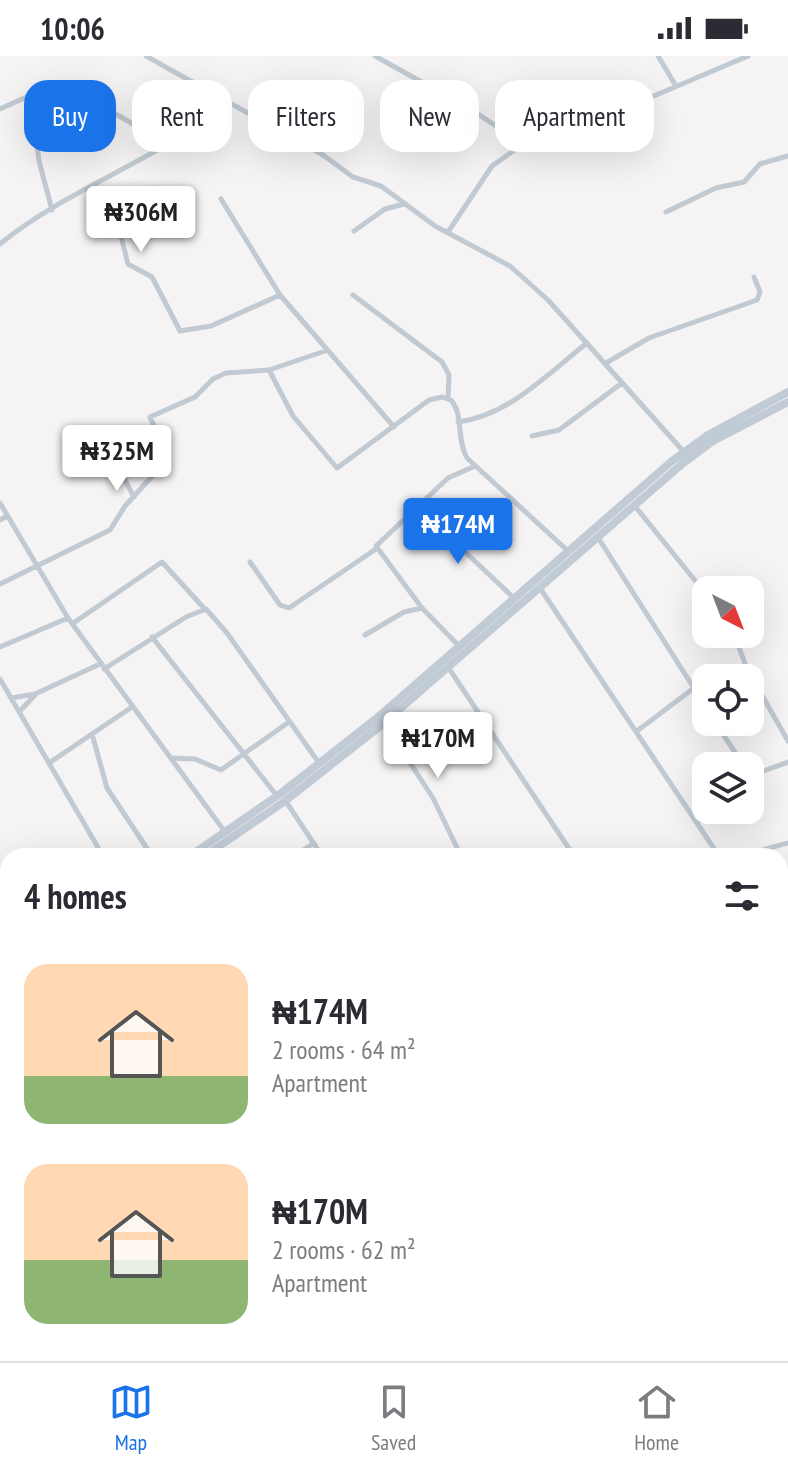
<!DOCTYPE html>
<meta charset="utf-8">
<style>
:root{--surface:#fff;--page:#f7f7f7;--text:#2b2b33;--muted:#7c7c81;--line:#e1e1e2;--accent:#1a73e8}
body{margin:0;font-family:"PT Sans Narrow",sans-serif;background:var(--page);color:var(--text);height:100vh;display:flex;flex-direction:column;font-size:30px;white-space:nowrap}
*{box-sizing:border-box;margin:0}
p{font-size:26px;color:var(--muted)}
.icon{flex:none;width:44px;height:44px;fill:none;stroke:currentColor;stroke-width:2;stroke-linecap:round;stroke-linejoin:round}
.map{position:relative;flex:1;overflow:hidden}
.details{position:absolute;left:0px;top:792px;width:788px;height:514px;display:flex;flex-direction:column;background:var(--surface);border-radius:24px 24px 0 0;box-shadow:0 8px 32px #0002}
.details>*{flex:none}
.top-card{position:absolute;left:24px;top:24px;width:740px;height:72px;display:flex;gap:16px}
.needle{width:52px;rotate:138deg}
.buttons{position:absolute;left:692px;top:520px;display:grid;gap:16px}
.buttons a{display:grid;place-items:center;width:72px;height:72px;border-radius:16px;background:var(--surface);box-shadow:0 8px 32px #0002;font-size:40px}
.price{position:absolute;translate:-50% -68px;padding:0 18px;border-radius:8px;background:#fff;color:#222;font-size:26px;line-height:52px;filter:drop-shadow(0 2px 4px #0008)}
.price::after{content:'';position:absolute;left:50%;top:48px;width:24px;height:18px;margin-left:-12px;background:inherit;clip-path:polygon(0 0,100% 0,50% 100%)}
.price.active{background:var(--accent);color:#fff}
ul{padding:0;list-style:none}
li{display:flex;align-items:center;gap:24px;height:200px;padding:0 24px}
li span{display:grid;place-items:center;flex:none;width:224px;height:160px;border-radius:24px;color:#555}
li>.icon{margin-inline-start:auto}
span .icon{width:96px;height:96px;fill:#fffc;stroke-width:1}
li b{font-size:34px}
h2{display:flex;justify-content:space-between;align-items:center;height:96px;padding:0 24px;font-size:34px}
.tag{padding:0 28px;border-radius:24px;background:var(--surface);box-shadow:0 8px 32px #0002;font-size:28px;line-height:72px}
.tag.active{background:var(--accent);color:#fff}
.status{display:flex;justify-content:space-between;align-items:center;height:56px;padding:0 40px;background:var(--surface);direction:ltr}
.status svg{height:22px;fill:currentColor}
.tabs{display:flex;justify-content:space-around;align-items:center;height:112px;border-top:2px solid var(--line);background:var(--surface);font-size:22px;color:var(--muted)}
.tabs a{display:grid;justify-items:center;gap:4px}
.tabs .active{color:var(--accent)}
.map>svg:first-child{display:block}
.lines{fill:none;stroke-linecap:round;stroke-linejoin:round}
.street{stroke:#c1cad2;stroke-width:5}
.secondary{stroke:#c1cbd6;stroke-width:8}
</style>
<div class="status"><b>10:06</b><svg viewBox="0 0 49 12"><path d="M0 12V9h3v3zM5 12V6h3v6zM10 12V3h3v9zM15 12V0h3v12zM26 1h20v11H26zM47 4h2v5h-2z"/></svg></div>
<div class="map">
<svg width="788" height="1305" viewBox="0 0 788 1305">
<rect width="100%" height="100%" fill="#f5f3f3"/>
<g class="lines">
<!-- street -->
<path class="street" d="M146,0L323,99L353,121L381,130L435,170L510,210L548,244L684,396
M375,0L472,54L523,88L642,45L748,0
M658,0L676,30
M99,48L165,87
M0,53L31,39L39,105L52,154
M93,130L120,176L128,208L152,221L180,275L211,270L280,239
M221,143L280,239L394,371
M666,156L716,132L744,126L760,108L788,100
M354,175L385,153L404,148
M448,176L492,110L523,88
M0,188C68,132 158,105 226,47
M353,239L442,306L449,319L448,342
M606,307L649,282L757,244L760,236L754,221
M269,314L293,360L337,412L429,344L442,341L451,344C464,359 456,383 467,402L568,495
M458,366C508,360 549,317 587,287
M532,380L559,374L622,327
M116,398L119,413L134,441
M0,447L68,562L225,776
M421,447L462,493L515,543
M634,449L706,538
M0,464L7,460
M597,480L706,651
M250,506L280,549L289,552L376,493
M0,528L110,474L125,450L155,417L161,404L163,391L150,361L195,341L213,323L226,317L269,314L325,295
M540,532L719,800
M72,568L162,506L203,551
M734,578L747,613L788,685
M365,579L404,556L422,552
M152,581L277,740
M0,591L68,562
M460,591L422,552L376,490L448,422L475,410
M448,611L574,800
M104,613L186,561L206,553L227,577L319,707
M0,623L103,800
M12,642L35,638L100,608
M20,655L35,639
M715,666L744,710
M384,667L433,742L461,800
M637,675L694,632
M92,678L107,732L152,800
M171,702L195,703L221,714L289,666
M49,707L132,651
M750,720L788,706
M285,744L322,800
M697,766L711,754
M294,800L314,787
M740,800L788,787
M0,851L8,861
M780,887L788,884
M780,891L788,903
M780,1002L788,1013
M780,1078L788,1072
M0,1093L8,1102
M780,1102L788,1115
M0,1121L8,1114
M0,1198L4,1207L0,1214
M780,1251H788
M45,1298L51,1305
M156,1298L167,1305
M280,1298L290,1305
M598,1298L606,1305
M702,1298L711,1305
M458,1305L463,1298"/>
<!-- secondary -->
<path class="secondary" d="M190,800L280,738L377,662L672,405L708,379L788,336
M205,800L285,745L379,671L682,408L713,385L788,346
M0,931L8,925
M0,943L8,970
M480,1298L492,1305"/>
</g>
</svg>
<div class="buttons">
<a><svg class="needle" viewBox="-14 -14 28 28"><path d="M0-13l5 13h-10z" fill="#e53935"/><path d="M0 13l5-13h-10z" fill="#7c7c81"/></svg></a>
<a><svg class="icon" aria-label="locate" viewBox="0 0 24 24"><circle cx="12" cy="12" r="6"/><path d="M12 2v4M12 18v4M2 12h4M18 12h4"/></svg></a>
<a><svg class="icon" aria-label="layers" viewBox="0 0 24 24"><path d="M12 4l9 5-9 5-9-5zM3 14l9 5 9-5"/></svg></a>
</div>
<b class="price" style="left:141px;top:198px">₦306M</b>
<b class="price" style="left:117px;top:437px">₦325M</b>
<b class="price active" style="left:458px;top:510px">₦174M</b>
<b class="price" style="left:438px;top:724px">₦170M</b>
<div class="top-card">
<a class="tag active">Buy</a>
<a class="tag">Rent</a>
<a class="tag">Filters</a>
<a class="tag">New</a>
<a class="tag">Apartment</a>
</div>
<section class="details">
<h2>4 homes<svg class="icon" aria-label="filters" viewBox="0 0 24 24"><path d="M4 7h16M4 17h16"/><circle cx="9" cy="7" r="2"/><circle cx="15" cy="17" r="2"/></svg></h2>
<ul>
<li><span style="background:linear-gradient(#ffd9b3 70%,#8fb573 0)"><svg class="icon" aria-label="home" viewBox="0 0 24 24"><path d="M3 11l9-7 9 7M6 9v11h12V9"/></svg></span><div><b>₦174M</b><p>2 rooms · 64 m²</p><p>Apartment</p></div></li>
<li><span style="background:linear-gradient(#ffd9b3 60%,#8fb573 0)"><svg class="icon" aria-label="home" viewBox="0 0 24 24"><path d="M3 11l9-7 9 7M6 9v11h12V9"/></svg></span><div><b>₦170M</b><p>2 rooms · 62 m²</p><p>Apartment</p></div></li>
</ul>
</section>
</div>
<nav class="tabs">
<a class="active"><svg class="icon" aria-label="map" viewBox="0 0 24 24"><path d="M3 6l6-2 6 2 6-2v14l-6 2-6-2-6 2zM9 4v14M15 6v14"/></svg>Map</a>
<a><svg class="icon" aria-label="saved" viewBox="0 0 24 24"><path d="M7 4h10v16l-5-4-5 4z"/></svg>Saved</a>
<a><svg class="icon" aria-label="home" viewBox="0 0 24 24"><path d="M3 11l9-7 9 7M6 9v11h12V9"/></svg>Home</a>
</nav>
